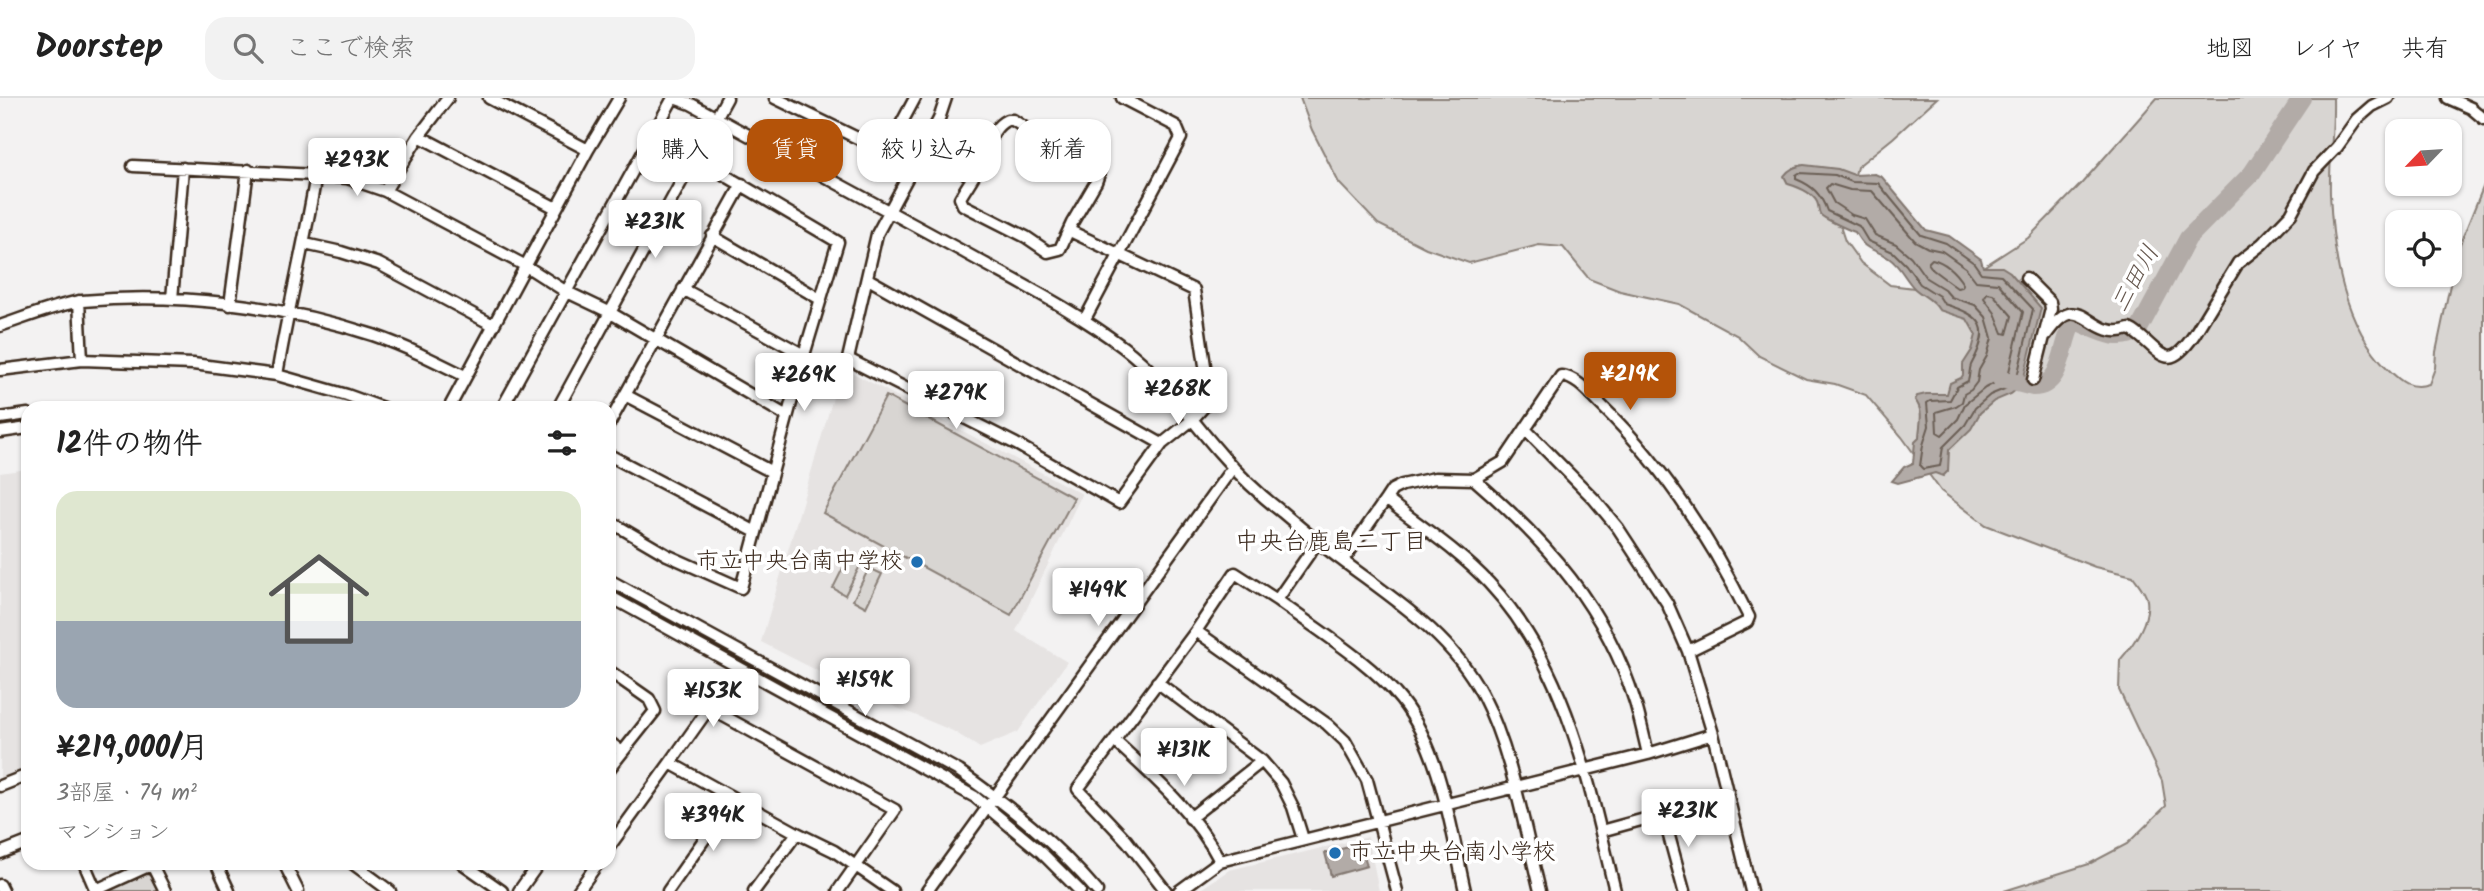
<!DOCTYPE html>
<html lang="ja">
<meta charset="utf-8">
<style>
:root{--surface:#fff;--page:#f2f2f2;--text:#222;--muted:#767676;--line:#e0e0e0;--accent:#b45309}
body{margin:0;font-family:Kalam,"Klee One",sans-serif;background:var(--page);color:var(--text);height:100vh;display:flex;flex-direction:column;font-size:26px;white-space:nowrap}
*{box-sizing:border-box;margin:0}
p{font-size:23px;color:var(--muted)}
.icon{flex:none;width:38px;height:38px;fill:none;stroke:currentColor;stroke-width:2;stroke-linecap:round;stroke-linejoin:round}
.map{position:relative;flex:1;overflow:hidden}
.side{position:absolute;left:21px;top:303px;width:595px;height:469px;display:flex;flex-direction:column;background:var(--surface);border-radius:21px;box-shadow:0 2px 5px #0004}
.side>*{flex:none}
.hud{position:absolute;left:637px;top:21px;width:665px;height:63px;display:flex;gap:14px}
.needle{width:46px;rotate:245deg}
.controls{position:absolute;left:2385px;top:21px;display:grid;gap:14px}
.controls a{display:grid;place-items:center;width:77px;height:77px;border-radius:14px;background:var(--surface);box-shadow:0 2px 5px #0004;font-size:35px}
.price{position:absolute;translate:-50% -60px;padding:0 16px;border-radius:7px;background:#fff;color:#222;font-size:23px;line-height:46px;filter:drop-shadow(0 2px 4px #0008)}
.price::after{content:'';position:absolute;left:50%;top:42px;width:21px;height:16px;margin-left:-10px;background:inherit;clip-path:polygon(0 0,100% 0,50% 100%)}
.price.active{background:var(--accent);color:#fff}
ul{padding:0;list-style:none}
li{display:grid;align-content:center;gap:14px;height:371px;padding:0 35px}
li+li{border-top:2px solid var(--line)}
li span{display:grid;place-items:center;height:217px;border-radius:21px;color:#555}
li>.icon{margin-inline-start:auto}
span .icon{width:126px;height:126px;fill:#fffc;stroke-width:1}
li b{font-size:30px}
h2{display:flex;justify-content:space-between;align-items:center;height:84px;padding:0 35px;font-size:30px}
.pill{padding:0 24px;border-radius:21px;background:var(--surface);box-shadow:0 2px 5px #0004;font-size:24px;line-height:63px}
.pill.active{background:var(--accent);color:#fff}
header{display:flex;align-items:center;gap:42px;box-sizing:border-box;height:98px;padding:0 35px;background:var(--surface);border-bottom:2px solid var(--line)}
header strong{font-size:33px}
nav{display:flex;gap:38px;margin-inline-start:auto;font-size:24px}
.search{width:490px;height:63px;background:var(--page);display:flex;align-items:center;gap:18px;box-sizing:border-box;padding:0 24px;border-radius:21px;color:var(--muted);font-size:26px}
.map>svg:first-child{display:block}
.built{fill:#e6e3e2}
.green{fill:#d8d5d2;stroke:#8a8078;stroke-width:2}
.water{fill:#b2aba7;stroke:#827770;stroke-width:2}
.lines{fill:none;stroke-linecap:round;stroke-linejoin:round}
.shore{stroke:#6b5e55;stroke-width:2}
.river{stroke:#b2aba7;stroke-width:18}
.minor-casing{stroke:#3b2a1e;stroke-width:15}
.minor{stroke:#fff;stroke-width:10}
.poi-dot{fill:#1f6fb2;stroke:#fff;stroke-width:2.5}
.labels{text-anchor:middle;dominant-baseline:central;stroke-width:7;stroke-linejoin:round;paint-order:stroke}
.poi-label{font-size:23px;fill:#3b2a1e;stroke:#fff;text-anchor:end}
.water-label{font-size:24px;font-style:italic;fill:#65574e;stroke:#fff}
.neighbourhood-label{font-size:24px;fill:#3b2a1e;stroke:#fff}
</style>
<header>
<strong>Doorstep</strong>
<div class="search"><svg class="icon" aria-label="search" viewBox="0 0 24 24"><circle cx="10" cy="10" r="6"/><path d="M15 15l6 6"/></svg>ここで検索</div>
<nav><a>地図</a><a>レイヤ</a><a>共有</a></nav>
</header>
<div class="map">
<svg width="2484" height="793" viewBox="0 0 2484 793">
<rect width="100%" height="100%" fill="#f3f2f2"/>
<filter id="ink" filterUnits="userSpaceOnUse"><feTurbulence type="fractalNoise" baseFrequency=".0143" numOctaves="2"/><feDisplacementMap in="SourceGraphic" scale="14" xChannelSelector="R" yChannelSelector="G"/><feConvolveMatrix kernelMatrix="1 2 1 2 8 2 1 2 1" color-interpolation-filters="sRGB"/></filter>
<g filter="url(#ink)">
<!-- built -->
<path class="built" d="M853,275L1082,396L1016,533L1067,564L1018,634L980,650L953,633L855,592L761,544L835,293L847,299Z
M28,371V672L3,684L0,679V375Z
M1368,739L1379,793H1198L1229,772Z"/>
<!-- green -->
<path class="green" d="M1300,0H1937L1893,40L1857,69L1841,131L1845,143L1861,165L1890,187L1914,190L1969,178L2028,140L2082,85L2157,0H2333C2334,32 2329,64 2330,96C2333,157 2343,226 2388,271C2401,284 2410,292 2429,286L2435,270L2436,254L2457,153L2484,87V793H2004L2089,766L2127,746L2166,708L2162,683L2119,592L2120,562C2133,547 2150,523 2147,502C2146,494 2137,484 2133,478L2095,469L1986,427L1941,393L1902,339L1866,297L1835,286L1806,281L1759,258L1738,238L1679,206L1620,193L1589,181L1563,149L1539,147L1469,165L1426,150L1378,126L1339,85L1312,32Z
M886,298L1074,400L1011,517L823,415Z
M848,460L861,466L845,497L833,490Z
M869,470L882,476L866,509L853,502Z
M147,776L151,778L158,793H108Z"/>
<!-- water -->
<path class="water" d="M1804,67L1838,71L1854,77L1875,76L1882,79L1926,132L1949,138L1981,161L1983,169H2002L2010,174L2041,210L2022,287L2011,296L1994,303L1980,315L1971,331L1949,352L1948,373L1943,378L1935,375L1898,385L1892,383L1904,369L1913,365L1915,344L1919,340C1919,327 1925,314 1915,302L1917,298L1926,296H1947L1950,285L1961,280L1963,277V266L1972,252L1976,237L1967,221L1939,212C1933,201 1924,199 1915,191C1905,181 1901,169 1890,161C1872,148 1867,156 1855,134C1849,132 1822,120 1820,116C1818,112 1819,108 1817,104C1812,94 1798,89 1788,86L1784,78C1790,70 1795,69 1804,67Z
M1361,746L1367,768L1331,778L1325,755Z"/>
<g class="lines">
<!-- shore -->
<path class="shore" d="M1799,75L1835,77L1852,84L1878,85L1921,137L1946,145L1974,165L1981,175L2001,177L2033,211L2016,283L2007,290L1990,297L1975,310L1965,327L1943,349L1940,368L1923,371L1920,368L1923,347L1929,328L1927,305L1930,303L1950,302L1957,289L1968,283C1970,277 1969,272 1971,267C1992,229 1984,218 1944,206L1939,198L1920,186L1906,167L1893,154L1868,143L1859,128L1827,113C1821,96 1813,88 1796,81V77Z
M1830,86L1850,92L1872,93L1915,143L1928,150L1942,153L1966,170L1976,183L1998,185L2023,214L2008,278L1985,290L1965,306L1958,321L1942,337L1937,334L1936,314L1956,308L1962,304L1964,296L1971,292L1977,284L1979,272L1987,258L1992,240L1986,219L1975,207L1951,199L1944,191L1926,180L1911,159L1896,146L1875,137L1865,121L1852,117L1834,105L1826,90Z
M1932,161C1945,164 1956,175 1963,186L1962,189L1957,190L1933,172L1928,165Z
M1987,195L1993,196L2012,218L2007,236L2003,235L1995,215L1984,200Z"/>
<!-- river -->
<path class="river" d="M2001,281L2033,289C2064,289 2061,244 2073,225L2078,224C2097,232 2120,247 2139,231L2188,140L2252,75L2302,0"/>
<defs>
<path id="minor" d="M489,0L588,52
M674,0L691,6C781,55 872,104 962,153C1017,184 1073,211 1123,249C1162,278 1189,320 1221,356C1239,377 1260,397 1282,414C1302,431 1322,448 1343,463C1395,502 1451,537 1482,596C1512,654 1524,729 1540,793
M775,0L886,54L915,0
M946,0L939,21L877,136L848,261L1016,346L1119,405L1162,346L1192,322L1210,302L1194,192L1070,133
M2448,0L2471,10L2484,21
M1007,22H1013L1046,44L1089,62L1097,69L1099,76L1096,84L1072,125L1060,151L1048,154L1026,139L963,107L960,100C967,88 975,77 981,65C989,49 990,30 1007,22Z
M419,38L556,110
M925,47L971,79
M133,68L316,77L347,80L385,93L526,168L565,193L609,214L787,318
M385,93L419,38L448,0
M712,138L820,201
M305,146L341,154L379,166L493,227
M2026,180L2050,204L2051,211L2033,282
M868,181L1162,346
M683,191L804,257
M172,201L183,70
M79,203L82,262
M230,207L248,72
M1085,221L1181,40L1176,28L1122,0
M0,228C24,220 58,206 82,203C178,194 281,207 373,237C405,248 435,263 465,278
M2046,237C2082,185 2088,245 2129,231L2133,233C2161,252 2166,278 2194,237L2238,165L2262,146L2291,116L2314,73L2337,49L2357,21L2372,8L2388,0
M0,272L82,262L193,266L277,277L347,297L383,310
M277,277C288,210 305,144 316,77
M625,297L772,374
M449,310L588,52L619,0
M502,310L673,0
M558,310L727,0
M0,320L28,316
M609,326L742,86
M1525,331L1594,401L1618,430L1667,505L1688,553L1713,636L1751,793
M0,334L28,330
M609,357L756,434
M1474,381C1547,444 1606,510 1635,604C1640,621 1644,639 1648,656
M1386,401L1392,392L1402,387L1435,380L1474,381L1503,364L1561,278C1576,279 1589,295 1599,305C1663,367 1710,439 1749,519L1747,524L1688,553
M609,423L667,457L741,490L804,257L838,144L694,59
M1343,463L1386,401C1420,428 1459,453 1489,485C1567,568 1589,686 1615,793
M609,482L959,673C1010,709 1056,745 1097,793
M609,498L975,699L1041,754L1080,793
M1277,502C1316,531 1371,564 1401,602C1441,652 1451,732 1465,793
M1196,533L1327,626L1345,643L1367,682L1397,793
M609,573L649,601L655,613L609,671
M1157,584L1262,663L1281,685L1293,709L1303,741
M1115,643C1153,678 1196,716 1220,763
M609,644L622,654
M0,688L28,677
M1663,716L1684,793
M1190,720L1262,663
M1601,733L1663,716L1728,694
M609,749L670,665
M0,755L28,744
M84,765L96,793
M216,765L229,793
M284,765L298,793
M352,765L390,793
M462,765L502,793
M152,767L165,793
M0,787L3,793
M96,792L155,765
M519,793L539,765
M578,793L598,765
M668,793L733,700
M754,793L797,735
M838,793L895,712L709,610L670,665L797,735L834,753L892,793
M927,793L1233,369
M1166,793L1127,743L1078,691L1196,533L1235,475L1277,502L1318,443
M1179,793L1220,763L1648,656L1713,636"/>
</defs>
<!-- minor casing -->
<use href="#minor" class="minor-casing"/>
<!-- minor -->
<use href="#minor" class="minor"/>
</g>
</g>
<!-- markers -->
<g class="poi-dot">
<circle cx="917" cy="464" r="7"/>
<circle cx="1335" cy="755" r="7"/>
</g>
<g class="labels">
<!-- poi labels -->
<g class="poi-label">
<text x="903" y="464">市立中央台南中学校</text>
<text x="1349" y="755" text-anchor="start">市立中央台南小学校</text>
</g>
<!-- water labels -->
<g class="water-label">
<text transform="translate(2136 181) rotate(-61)">三田川</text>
</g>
<!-- neighbourhood labels -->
<g class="neighbourhood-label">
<text x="1331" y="444">中央台鹿島二丁目</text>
</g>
</g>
</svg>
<div class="controls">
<a><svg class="needle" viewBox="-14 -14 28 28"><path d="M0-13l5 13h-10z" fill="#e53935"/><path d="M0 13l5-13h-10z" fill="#767676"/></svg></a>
<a><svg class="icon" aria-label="locate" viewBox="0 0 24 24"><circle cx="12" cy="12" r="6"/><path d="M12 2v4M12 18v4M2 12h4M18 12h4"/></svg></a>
</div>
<b class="price" style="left:357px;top:100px">¥293K</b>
<b class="price" style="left:655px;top:162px">¥231K</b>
<b class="price active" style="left:1630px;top:314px">¥219K</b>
<b class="price" style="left:804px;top:315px">¥269K</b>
<b class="price" style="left:1178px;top:329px">¥268K</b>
<b class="price" style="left:956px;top:333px">¥279K</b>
<b class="price" style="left:1098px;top:530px">¥149K</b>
<b class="price" style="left:865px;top:620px">¥159K</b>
<b class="price" style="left:713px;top:631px">¥153K</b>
<b class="price" style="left:1184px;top:690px">¥131K</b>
<b class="price" style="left:1688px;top:751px">¥231K</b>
<b class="price" style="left:713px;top:755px">¥394K</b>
<div class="hud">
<a class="pill">購入</a>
<a class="pill active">賃貸</a>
<a class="pill">絞り込み</a>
<a class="pill">新着</a>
</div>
<section class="side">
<h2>12件の物件<svg class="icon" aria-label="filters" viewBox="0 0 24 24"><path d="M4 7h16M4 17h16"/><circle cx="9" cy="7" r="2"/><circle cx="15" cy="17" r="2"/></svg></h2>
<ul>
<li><span style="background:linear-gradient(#dfe7d0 60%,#9aa5b1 0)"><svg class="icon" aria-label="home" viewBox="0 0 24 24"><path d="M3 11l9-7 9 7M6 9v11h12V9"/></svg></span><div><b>¥219,000/月</b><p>3部屋 · 74 m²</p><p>マンション</p></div></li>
</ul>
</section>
</div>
